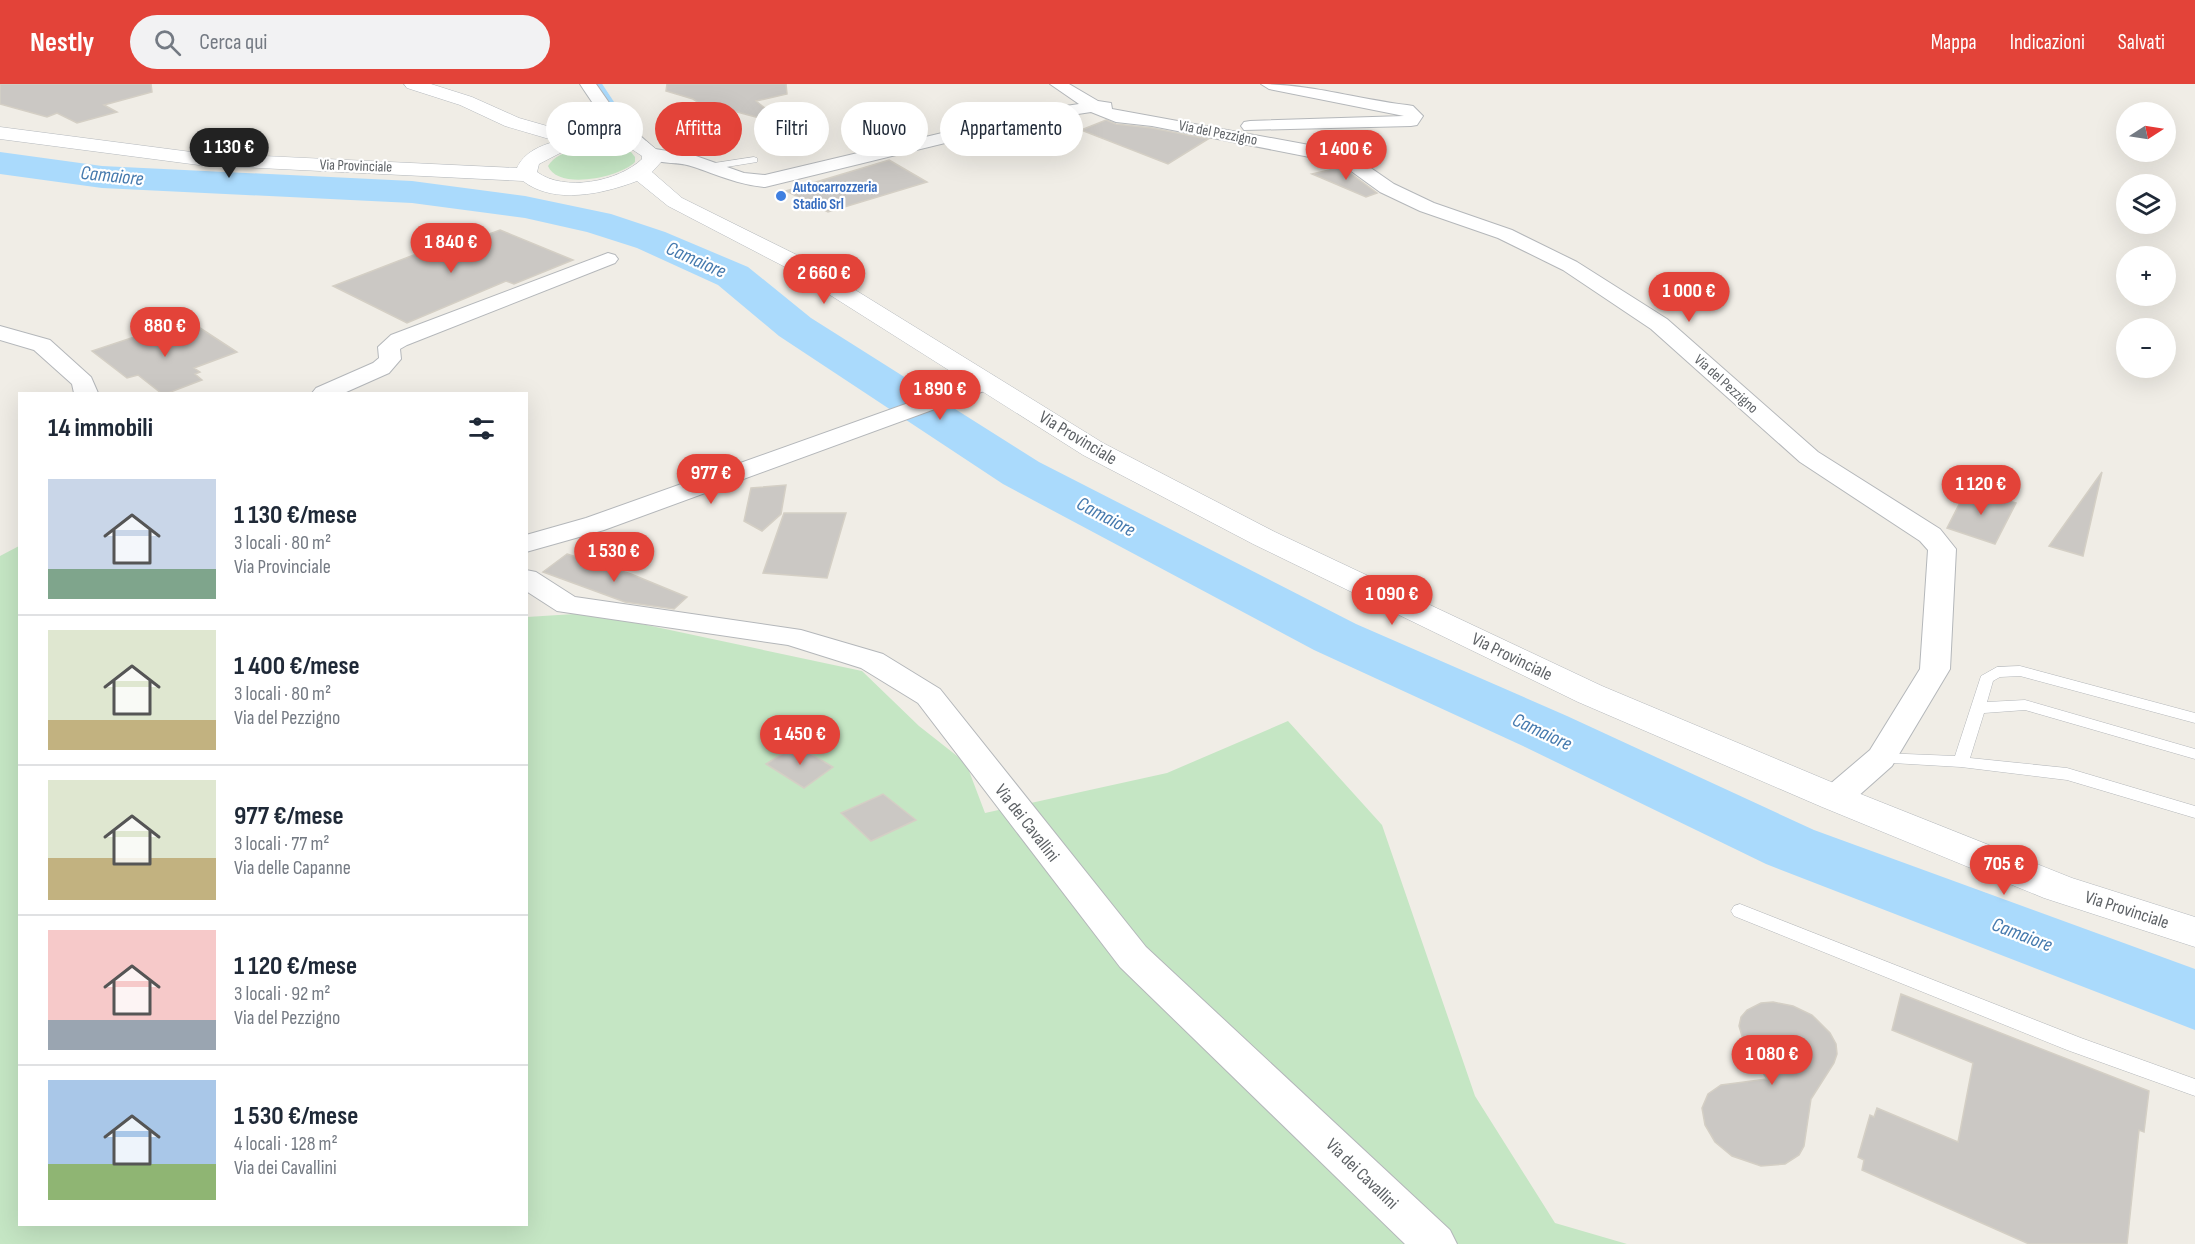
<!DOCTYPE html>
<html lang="it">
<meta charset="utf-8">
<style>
:root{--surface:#fff;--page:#f2f2f3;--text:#1f2937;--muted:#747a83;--line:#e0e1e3;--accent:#e34339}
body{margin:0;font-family:"Sofia Sans Condensed",sans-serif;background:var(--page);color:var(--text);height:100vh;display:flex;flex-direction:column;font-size:22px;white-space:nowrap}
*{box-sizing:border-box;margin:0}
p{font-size:20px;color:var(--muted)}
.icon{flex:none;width:33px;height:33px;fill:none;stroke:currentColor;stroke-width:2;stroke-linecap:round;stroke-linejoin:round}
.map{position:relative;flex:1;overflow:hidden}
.panel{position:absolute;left:18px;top:308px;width:510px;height:834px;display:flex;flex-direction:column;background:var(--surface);border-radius:0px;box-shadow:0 6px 24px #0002}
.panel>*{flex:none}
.top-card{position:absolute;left:546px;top:18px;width:570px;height:54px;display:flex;gap:12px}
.needle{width:39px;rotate:78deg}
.fabs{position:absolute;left:2116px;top:18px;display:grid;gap:12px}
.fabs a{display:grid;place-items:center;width:60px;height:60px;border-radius:50%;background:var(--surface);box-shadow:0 6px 24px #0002;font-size:30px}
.price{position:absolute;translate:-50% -51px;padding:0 14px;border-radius:21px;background:var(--accent);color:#fff;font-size:20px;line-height:39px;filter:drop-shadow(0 2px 3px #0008)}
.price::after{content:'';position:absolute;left:50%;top:36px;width:18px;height:14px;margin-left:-9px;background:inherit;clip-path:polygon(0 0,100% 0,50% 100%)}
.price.on{background:#222;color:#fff}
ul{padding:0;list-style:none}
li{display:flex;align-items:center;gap:18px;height:150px;padding:0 30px}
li+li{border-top:2px solid var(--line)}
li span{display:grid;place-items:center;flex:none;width:168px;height:120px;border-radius:0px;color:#555}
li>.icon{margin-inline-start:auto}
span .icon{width:72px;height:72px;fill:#fffc;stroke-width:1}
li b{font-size:26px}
h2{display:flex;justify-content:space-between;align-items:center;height:72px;padding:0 30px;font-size:26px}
.pill{padding:0 21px;border-radius:27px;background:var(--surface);box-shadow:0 6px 24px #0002;font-size:21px;line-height:54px}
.pill.on{background:var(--accent);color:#fff}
header{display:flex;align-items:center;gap:36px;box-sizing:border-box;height:84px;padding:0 30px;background:var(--accent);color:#fff}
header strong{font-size:28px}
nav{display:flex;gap:33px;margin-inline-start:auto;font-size:21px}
.search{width:420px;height:54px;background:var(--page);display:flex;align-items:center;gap:15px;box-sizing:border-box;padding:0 21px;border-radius:33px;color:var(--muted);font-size:22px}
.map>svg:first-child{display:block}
.green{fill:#c5e6c4}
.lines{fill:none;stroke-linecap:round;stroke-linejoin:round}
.stream{stroke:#aadafc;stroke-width:7}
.river{fill:#aadafc;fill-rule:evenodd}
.building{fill:#cbc8c4;stroke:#d4cfc5;stroke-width:1.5}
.service-casing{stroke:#b4b7ba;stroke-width:1}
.minor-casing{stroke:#b4b7ba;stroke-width:2}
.secondary-casing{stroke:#b5b9bd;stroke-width:1}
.service{fill:#fff;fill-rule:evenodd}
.minor{fill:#fff;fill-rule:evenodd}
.secondary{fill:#fff;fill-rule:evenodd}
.shop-dot{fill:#3f7fe0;stroke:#fff;stroke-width:2}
.labels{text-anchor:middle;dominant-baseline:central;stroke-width:4.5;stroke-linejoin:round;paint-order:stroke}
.far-street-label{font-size:15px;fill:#5e6266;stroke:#fff}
.far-shop-label{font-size:15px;font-weight:bold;fill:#366cbe;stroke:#fff;text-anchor:start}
.street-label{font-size:18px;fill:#5e6266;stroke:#fff}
.water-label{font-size:20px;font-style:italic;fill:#467aae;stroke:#fff}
</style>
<header>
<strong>Nestly</strong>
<div class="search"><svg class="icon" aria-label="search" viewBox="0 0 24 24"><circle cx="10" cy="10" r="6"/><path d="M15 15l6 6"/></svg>Cerca qui</div>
<nav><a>Mappa</a><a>Indicazioni</a><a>Salvati</a></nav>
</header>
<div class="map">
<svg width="2195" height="1160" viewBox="0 0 2195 1160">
<rect width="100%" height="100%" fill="#f0ede6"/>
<!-- green -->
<path class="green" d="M611,63L631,68L635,73V78C621,93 558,107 548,82C560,63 590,64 611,63Z
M19,462L20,1140H526L527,533L590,529L862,587L919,642L966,679L985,729L1167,689L1288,637L1382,741L1475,1012L1555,1139L1627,1160H0V472Z"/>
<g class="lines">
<!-- stream -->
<path class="stream" d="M598,0L619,32"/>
<!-- river -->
<path class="river" d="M0,68L102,82L412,97L525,112L611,130L665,148L748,183L811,234L1039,378L1356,540L1567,632L1814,746L2195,885V946L1766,780L1523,662L1314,566L1003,400L779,252L718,201L637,164L587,148L525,134L412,119L102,104L0,90Z"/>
</g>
<!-- building -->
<path class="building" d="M0,0H151L152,8L104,21L117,28L77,39L57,29L47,33L0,20Z
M667,0H786L787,10L756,17L786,41L726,25L713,28L693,15L666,7Z
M1106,36L1116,40L1152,44L1208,55L1168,80L1081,46Z
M889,76L927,98L828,128L786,107Z
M1342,83L1377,109L1366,113L1312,90Z
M500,146L573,176L514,200L506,197L407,239L333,202L471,149L481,153Z
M200,244L237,268L194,284L200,288L195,290L202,296L168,309H161L138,291L127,294L92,267L146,249L159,259Z
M2102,388L2083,472L2049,462Z
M786,401L781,430L762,447L744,437L751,404Z
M1967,405L2016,419L1995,460L1947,444Z
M784,429H846L827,494L763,489Z
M567,470L631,490L687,513L674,525L625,518L543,488Z
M796,661L833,683L804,704L766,680Z
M883,710L916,736L871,757L841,729Z
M1901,910L2149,1007L2144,1048L2139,1046L2127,1160H2029L1862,1086L1864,1076L1858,1073L1870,1031L1874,1033L1877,1024L1958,1058L1973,979L1892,946Z
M1773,918L1793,922L1812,931L1830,949L1836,960L1837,970L1834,979L1811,1015L1804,1062L1799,1071L1785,1080L1761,1082L1732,1072L1715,1058L1705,1041L1702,1024L1708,1010L1721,1001L1767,995L1745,962L1739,942L1741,933L1747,926L1761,919Z"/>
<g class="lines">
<defs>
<path id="service" d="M754,73L757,74V78L708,86L703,83L708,80Z
M2020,582L2195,629V639L2020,592L2000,593L1993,597L1987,618L2025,616L2195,665V675L2025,626L1984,629L1970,674L2067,684L2195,722V734L2067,696L1961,683L1875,678L1873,674L1875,670L1881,669L1955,672L1981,592L1997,583Z
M1740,820L2081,954L2195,995V1012L2067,966L1734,832L1731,827L1734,822Z"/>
<path id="minor" d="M580,0H596L619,33L655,65L693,71L744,89L765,91L1039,26L1079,20L1050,0H1069L1098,17L1111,19L1112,25L1320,63L1352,71L1394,100L1434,119L1512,146L1577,178L1667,235L1818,368L1940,445L1956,465L1950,585L1892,682L1847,722L1835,726L1823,722L1818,714L1823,706L1870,666L1920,585L1928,466L1920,457L1800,378L1651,245L1563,186L1498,154L1420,127L1380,108L1340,79L1152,42L1116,38L1091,28L1039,36L765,103C739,101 718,91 694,83C679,77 661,81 648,74C620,61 597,26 580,0Z
M1261,0C1310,0 1358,15 1407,21L1413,22L1423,32L1417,41L1411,42L1244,46L1241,42L1244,38L1250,37L1404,32L1269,5Z
M608,169L615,171L618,175L615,179L407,261L400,265L401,275L389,289L344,309H312L316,304L373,279L379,274L378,263L391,251Z
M0,242L50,256L91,293L98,309H74L72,300L34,266L0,256Z
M987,291L995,293L999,298L995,303L604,446L526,468V451L586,434Z
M526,486L536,488L575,513L801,546L883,570L940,605L1146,863L1450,1146L1457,1160H1405L1120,883L918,619L861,584L788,561L557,527L526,507Z"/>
<path id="secondary" d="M404,0H431L472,13L519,34L582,52L617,51L646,57L662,70V77L652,88L682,114L805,175L1103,359L1275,448L1602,602L1848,705L2072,794L2195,833V863L2044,814L1822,723L1578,618L1253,460L1083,371L789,185L668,122L637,97C603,110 554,121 523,97L199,81L0,55V43L199,69L517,84C524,68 540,62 556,57L505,42L460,21L407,4ZM617,63L633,66L642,72V75C618,98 564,108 537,88L539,80L566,66Z"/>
</defs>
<!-- service casing -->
<use href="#service" class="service-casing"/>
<!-- minor casing -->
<use href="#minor" class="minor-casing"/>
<!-- secondary casing -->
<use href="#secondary" class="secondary-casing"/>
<!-- service -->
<use href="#service" class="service"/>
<!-- minor -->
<use href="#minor" class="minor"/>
<!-- secondary -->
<use href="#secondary" class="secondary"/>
</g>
<!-- markers -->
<circle class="shop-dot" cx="781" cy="112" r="6"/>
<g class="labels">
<!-- far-street labels -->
<g class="far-street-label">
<text transform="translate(1218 49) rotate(11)">Via del Pezzigno</text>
<text transform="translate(356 82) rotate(2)">Via Provinciale</text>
<text transform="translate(1726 300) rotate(42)">Via del Pezzigno</text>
</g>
<!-- far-shop labels -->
<g class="far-shop-label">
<text x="793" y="103">Autocarrozzeria<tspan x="793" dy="17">Stadio Srl</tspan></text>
</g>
<!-- street labels -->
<g class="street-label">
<text transform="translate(1078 354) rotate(31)">Via Provinciale</text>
<text transform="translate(1512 573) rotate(26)">Via Provinciale</text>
<text transform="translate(1027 739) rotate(52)">Via dei Cavallini</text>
<text transform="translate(2127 826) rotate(18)">Via Provinciale</text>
<text transform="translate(1362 1090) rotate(44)">Via dei Cavallini</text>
</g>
<!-- water labels -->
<g class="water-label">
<text transform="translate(112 92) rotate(6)">Camaiore</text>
<text transform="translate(696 176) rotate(24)">Camaiore</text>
<text transform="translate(1106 433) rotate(28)">Camaiore</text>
<text transform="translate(1542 648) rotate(25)">Camaiore</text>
<text transform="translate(2022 851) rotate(21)">Camaiore</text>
</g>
</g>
</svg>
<div class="fabs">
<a><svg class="needle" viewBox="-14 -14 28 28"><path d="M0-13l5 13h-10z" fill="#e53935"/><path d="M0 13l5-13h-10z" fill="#747a83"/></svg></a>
<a><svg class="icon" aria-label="layers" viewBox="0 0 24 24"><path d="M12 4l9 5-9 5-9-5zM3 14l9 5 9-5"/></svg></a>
<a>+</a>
<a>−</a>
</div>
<b class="price on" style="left:229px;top:95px">1 130 €</b>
<b class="price" style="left:1346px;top:97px">1 400 €</b>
<b class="price" style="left:451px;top:190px">1 840 €</b>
<b class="price" style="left:824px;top:221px">2 660 €</b>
<b class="price" style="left:1689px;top:239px">1 000 €</b>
<b class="price" style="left:165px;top:274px">880 €</b>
<b class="price" style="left:940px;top:337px">1 890 €</b>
<b class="price" style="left:711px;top:421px">977 €</b>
<b class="price" style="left:1981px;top:432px">1 120 €</b>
<b class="price" style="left:614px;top:499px">1 530 €</b>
<b class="price" style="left:1392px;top:542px">1 090 €</b>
<b class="price" style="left:800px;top:682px">1 450 €</b>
<b class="price" style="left:2004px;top:812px">705 €</b>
<b class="price" style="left:1772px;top:1002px">1 080 €</b>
<div class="top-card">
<a class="pill">Compra</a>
<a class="pill on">Affitta</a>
<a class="pill">Filtri</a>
<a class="pill">Nuovo</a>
<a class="pill">Appartamento</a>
</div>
<section class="panel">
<h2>14 immobili<svg class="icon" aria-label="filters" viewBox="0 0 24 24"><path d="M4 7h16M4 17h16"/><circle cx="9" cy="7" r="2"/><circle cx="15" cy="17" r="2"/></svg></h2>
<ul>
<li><span style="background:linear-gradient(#c9d6e8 75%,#7fa58c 0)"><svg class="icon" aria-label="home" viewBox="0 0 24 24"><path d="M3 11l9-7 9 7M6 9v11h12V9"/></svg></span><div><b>1 130 €/mese</b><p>3 locali · 80 m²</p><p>Via Provinciale</p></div></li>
<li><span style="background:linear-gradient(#dfe7d0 75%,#c2b280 0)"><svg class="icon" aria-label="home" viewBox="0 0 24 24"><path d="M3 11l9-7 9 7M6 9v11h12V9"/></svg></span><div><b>1 400 €/mese</b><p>3 locali · 80 m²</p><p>Via del Pezzigno</p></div></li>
<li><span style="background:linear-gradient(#dfe7d0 65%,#c2b280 0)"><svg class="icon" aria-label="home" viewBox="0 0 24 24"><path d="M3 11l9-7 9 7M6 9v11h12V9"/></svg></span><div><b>977 €/mese</b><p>3 locali · 77 m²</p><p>Via delle Capanne</p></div></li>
<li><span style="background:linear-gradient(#f6c9c9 75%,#9aa5b1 0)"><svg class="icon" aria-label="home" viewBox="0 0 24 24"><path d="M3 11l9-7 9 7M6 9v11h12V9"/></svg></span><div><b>1 120 €/mese</b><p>3 locali · 92 m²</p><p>Via del Pezzigno</p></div></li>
<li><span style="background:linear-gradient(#a9c7e8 70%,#8fb573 0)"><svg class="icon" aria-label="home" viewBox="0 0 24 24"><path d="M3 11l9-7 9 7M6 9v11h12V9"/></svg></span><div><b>1 530 €/mese</b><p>4 locali · 128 m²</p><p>Via dei Cavallini</p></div></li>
</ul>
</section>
</div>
